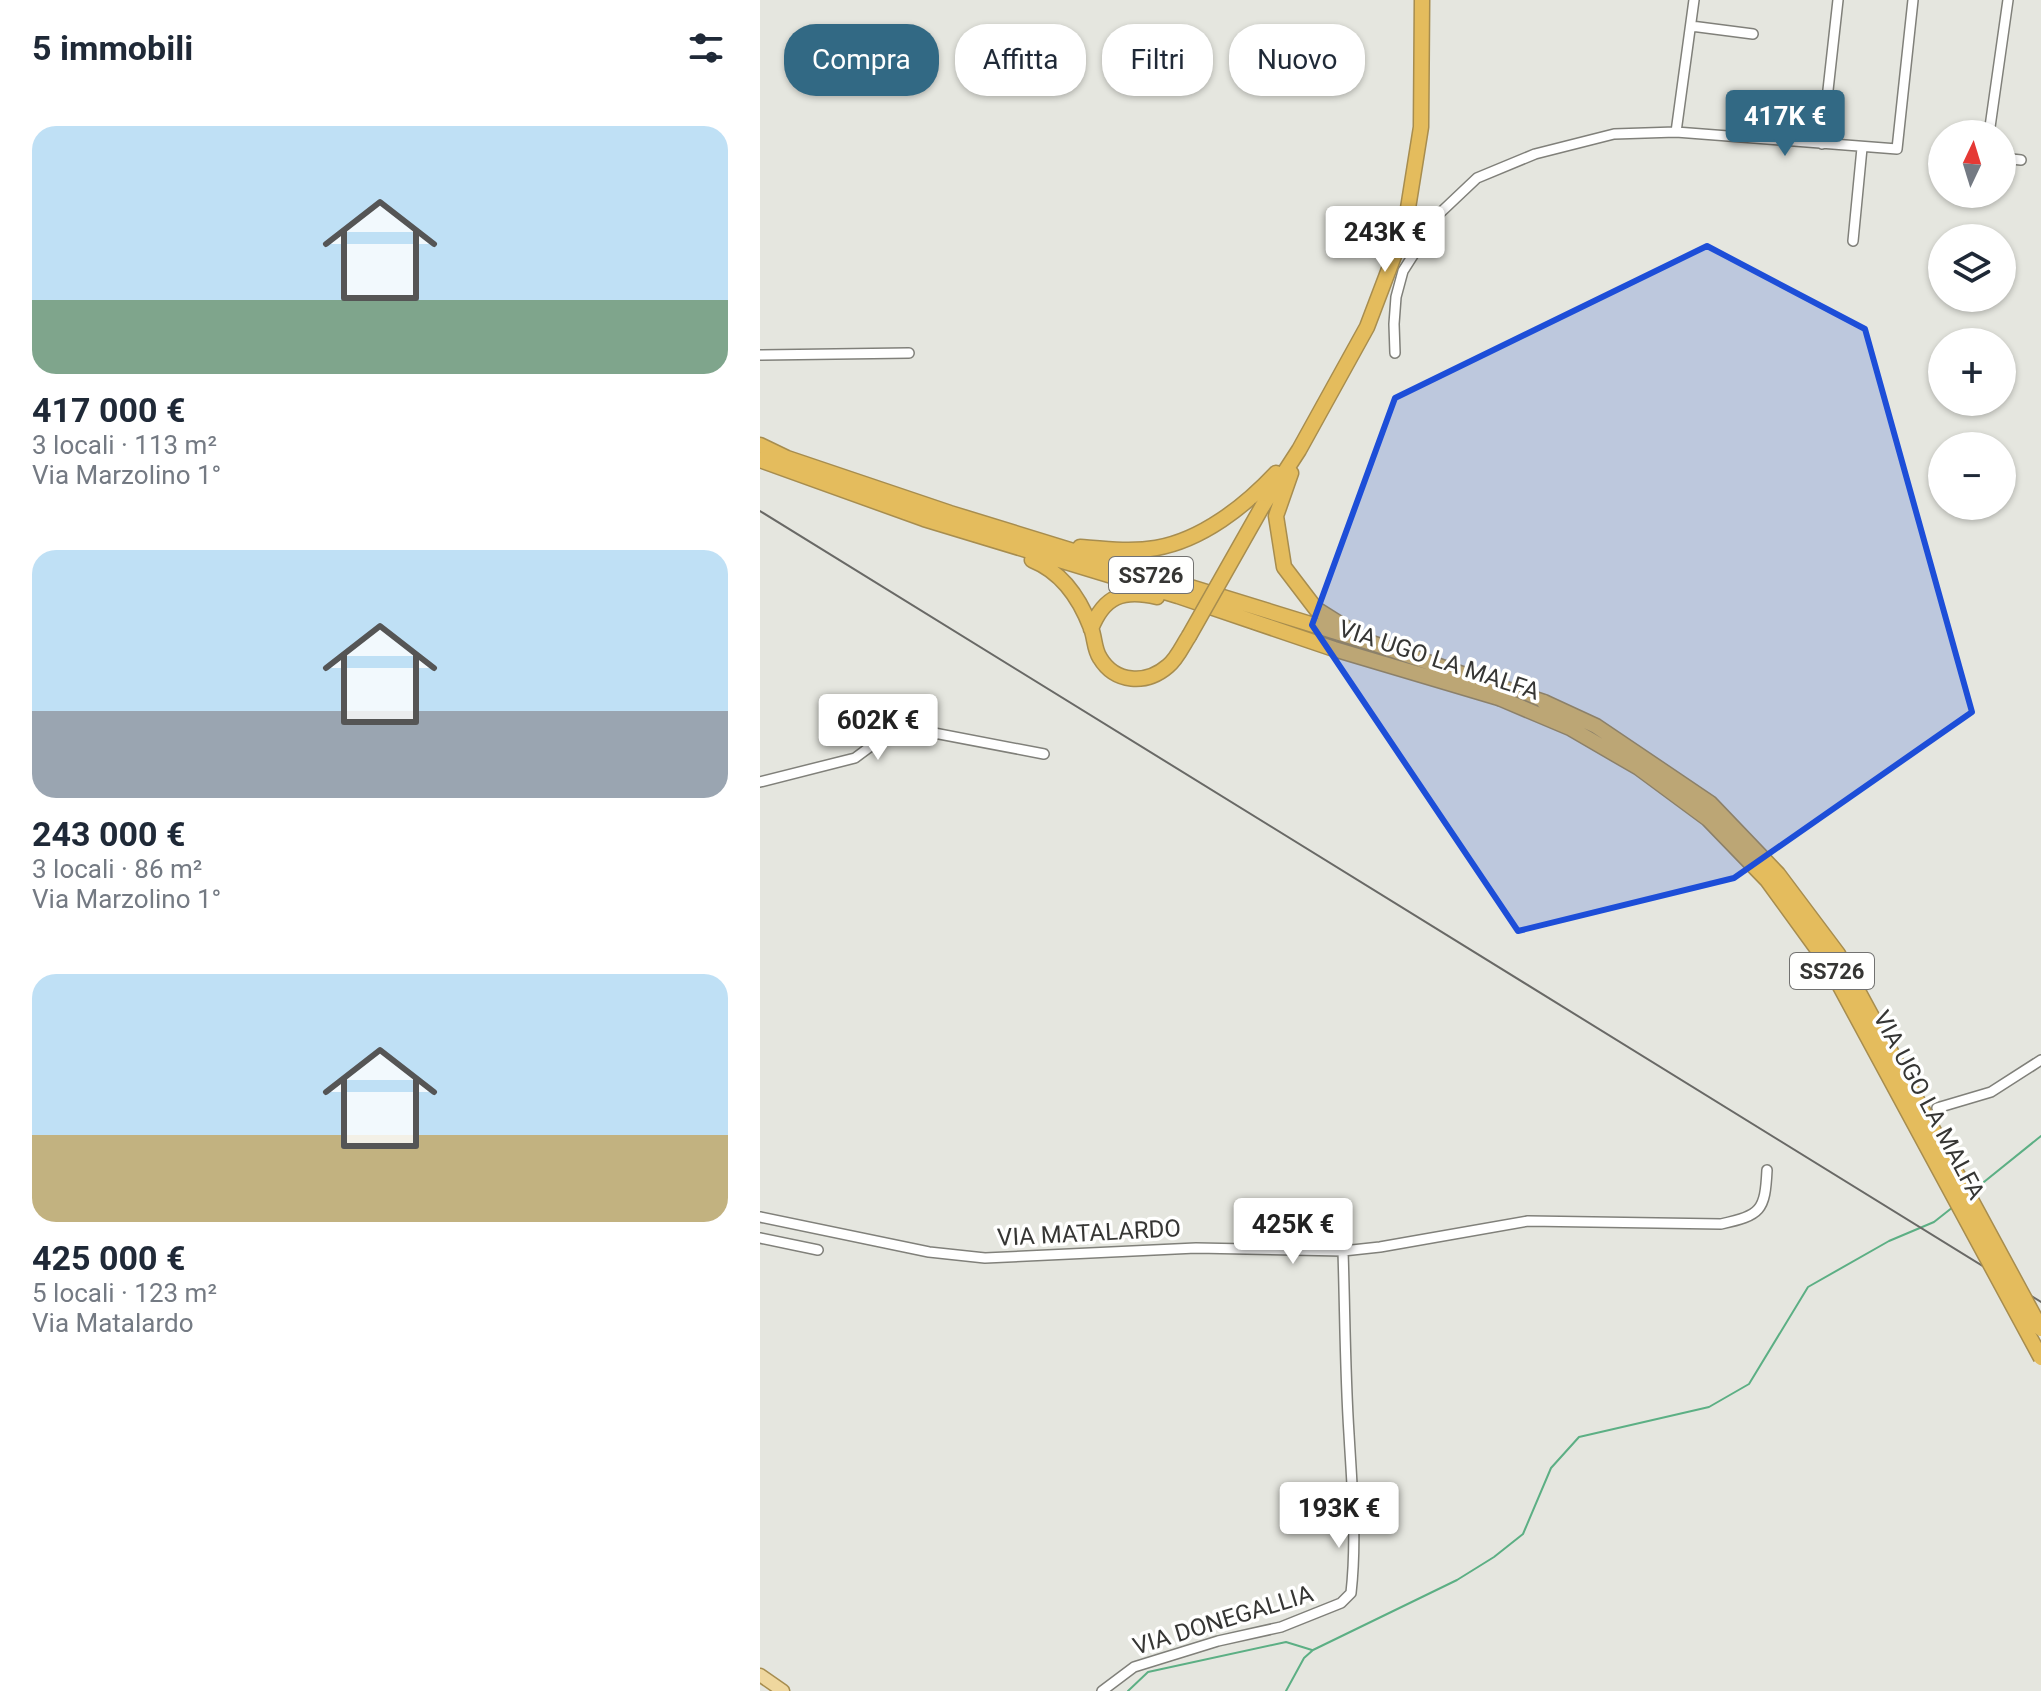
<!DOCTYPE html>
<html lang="it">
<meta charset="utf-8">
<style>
:root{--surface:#fff;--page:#f2f2f3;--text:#1f2937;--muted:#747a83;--accent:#326984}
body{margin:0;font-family:Roboto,sans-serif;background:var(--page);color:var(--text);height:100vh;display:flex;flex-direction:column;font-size:30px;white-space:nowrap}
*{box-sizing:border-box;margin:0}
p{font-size:26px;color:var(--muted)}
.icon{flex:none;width:44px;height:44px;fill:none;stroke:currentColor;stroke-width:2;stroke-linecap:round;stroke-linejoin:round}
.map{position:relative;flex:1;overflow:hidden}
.sheet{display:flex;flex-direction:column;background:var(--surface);width:760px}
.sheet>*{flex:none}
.banner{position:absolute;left:24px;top:24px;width:760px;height:72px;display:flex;gap:16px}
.needle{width:52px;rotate:4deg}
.fabs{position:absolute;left:1168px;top:120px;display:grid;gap:16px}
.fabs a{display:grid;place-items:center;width:88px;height:88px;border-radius:50%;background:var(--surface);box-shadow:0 2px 6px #0004;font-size:40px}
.price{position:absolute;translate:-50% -68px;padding:0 18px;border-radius:8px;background:#fff;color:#222;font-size:26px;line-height:52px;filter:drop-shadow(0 2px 4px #0008)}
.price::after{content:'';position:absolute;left:50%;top:48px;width:24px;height:18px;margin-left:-12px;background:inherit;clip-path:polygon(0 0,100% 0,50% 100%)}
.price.current{background:var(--accent);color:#fff}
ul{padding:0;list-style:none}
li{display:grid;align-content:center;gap:16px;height:424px;padding:0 32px}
li span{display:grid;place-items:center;height:248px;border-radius:24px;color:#555}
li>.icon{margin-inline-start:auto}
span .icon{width:144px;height:144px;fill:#fffc;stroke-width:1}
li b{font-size:34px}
h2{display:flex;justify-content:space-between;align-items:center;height:96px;padding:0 32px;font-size:34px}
.pill{padding:0 28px;border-radius:32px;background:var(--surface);box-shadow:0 2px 6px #0004;font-size:28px;line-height:72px}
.pill.current{background:var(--accent);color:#fff}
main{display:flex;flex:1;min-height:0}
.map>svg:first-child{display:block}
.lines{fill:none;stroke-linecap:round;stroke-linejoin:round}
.stream{stroke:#5caf84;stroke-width:2}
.minor-casing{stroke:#80807a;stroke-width:12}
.major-casing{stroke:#a78d4f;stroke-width:15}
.highway-casing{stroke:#a78d4f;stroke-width:17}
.minor{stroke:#fff;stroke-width:9}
.major{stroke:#efd79e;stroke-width:12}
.highway{stroke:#e4bc5d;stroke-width:14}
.rail{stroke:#696966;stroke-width:2}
.highway-bridge-casing{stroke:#a78d4f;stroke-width:17;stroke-linecap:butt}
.highway-bridge{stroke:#e4bc5d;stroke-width:14}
.marked{fill:#1d4ed8;fill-opacity:0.2;stroke:#1d4ed8;stroke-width:6;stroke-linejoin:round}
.labels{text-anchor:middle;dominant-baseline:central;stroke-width:7;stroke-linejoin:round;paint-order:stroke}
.shield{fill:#fffffe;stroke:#727271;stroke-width:2}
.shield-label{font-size:22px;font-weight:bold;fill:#363634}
.street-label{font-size:24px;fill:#363634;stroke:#fffffe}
</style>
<main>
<section class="sheet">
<h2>5 immobili<svg class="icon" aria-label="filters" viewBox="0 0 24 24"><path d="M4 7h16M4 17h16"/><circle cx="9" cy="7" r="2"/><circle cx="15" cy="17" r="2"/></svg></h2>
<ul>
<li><span style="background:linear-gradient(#bfe0f5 70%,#7fa58c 0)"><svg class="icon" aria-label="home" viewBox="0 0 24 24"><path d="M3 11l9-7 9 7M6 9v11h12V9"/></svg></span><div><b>417 000 €</b><p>3 locali · 113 m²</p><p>Via Marzolino 1°</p></div></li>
<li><span style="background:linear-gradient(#bfe0f5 65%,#9aa5b1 0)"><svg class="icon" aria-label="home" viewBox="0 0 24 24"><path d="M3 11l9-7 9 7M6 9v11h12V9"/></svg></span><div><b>243 000 €</b><p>3 locali · 86 m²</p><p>Via Marzolino 1°</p></div></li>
<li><span style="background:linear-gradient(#bfe0f5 65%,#c2b280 0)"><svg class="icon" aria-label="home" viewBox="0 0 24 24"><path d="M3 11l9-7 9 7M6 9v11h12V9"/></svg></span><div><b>425 000 €</b><p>5 locali · 123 m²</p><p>Via Matalardo</p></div></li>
</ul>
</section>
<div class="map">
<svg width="1281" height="1691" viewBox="0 0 1281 1691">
<rect width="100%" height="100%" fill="#e5e6df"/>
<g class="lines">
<!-- stream -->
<path class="stream" d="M1214,1190L1281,1136
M368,1691L388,1672L526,1642L552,1650
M526,1691L544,1658L553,1650L697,1580L734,1557L763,1534L791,1468L819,1437L949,1407L989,1384L1048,1287L1129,1241L1174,1222L1193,1207"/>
<defs>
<path id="minor" d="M931,26L993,34
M916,132L934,0
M1229,134L1248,0
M1062,144L1078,0
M1242,158L1261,160
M1093,241L1102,148
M635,353L634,324L636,297L643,271L680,213L717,178L775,154L854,134L916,132L1137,149L1153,0
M0,355L149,353
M0,782L95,758L130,732L148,728L284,754
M1177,1108L1231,1092L1281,1060
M0,1217L169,1252L225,1258L436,1248L583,1251L620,1247L768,1221L961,1224C1001,1215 1005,1211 1007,1170
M0,1238L58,1250
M342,1691L374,1667L458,1641L521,1627L581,1603L591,1593C597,1539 592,1488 589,1434C585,1373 585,1312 583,1251"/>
<path id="major" d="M0,1675L23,1691"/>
<path id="highway" d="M0,445L27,458L190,513L612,643L784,702
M0,460L164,519L418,596L574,649L739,698
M531,473L516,516L524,567L556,609L591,631
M502,507L539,450L607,327L645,227L661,127L662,0
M320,547C345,549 371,552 396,548C442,540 485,506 516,473
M272,560C302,572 320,599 331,628C335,638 334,649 340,658C355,683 386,685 408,666C417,659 423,645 429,636
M331,629C344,596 363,589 397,597"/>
</defs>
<!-- minor casing -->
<use href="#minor" class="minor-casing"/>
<!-- major casing -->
<use href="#major" class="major-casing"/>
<!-- highway casing -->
<use href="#highway" class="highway-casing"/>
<!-- minor -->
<use href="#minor" class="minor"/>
<!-- major -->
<use href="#major" class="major"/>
<!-- highway -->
<use href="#highway" class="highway"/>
<!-- rail -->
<path class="rail" d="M0,511L1281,1302"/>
<defs>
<path id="highway-bridge" d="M429,636L502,507
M739,698L810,728L879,768L948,819L1007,880L1068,964L1281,1358
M784,702L836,726L950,803L1018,874L1078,954L1281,1329"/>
</defs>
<!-- highway-bridge casing -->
<use href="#highway-bridge" class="highway-bridge-casing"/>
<!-- highway-bridge -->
<use href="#highway-bridge" class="highway-bridge"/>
</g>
<!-- marked area -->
<path class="marked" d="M947,246L1105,329L1212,712L974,878L758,931L552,625L635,398Z"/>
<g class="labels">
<!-- shield labels -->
<g class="shield">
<rect x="349" y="557" width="84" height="36" rx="6"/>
<rect x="1030" y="953" width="84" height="36" rx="6"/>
</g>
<g class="shield-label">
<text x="391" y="575">SS726</text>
<text x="1072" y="971">SS726</text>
</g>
<!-- street labels -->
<g class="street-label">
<text transform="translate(679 660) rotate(18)">VIA UGO LA MALFA</text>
<text transform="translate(1169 1105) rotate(62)">VIA UGO LA MALFA</text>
<text transform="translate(329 1233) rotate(-3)">VIA MATALARDO</text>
<text transform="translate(463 1620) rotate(-17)">VIA DONEGALLIA</text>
</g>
</g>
</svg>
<div class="fabs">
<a><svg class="needle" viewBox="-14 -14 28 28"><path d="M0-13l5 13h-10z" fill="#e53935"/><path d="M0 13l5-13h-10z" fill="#747a83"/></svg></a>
<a><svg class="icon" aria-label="layers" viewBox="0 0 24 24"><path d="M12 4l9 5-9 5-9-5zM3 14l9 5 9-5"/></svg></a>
<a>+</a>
<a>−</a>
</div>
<b class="price current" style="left:1025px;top:158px">417K €</b>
<b class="price" style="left:625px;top:274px">243K €</b>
<b class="price" style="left:118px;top:762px">602K €</b>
<b class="price" style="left:533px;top:1266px">425K €</b>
<b class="price" style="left:579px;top:1550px">193K €</b>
<div class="banner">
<a class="pill current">Compra</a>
<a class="pill">Affitta</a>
<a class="pill">Filtri</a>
<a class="pill">Nuovo</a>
</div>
</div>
</main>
